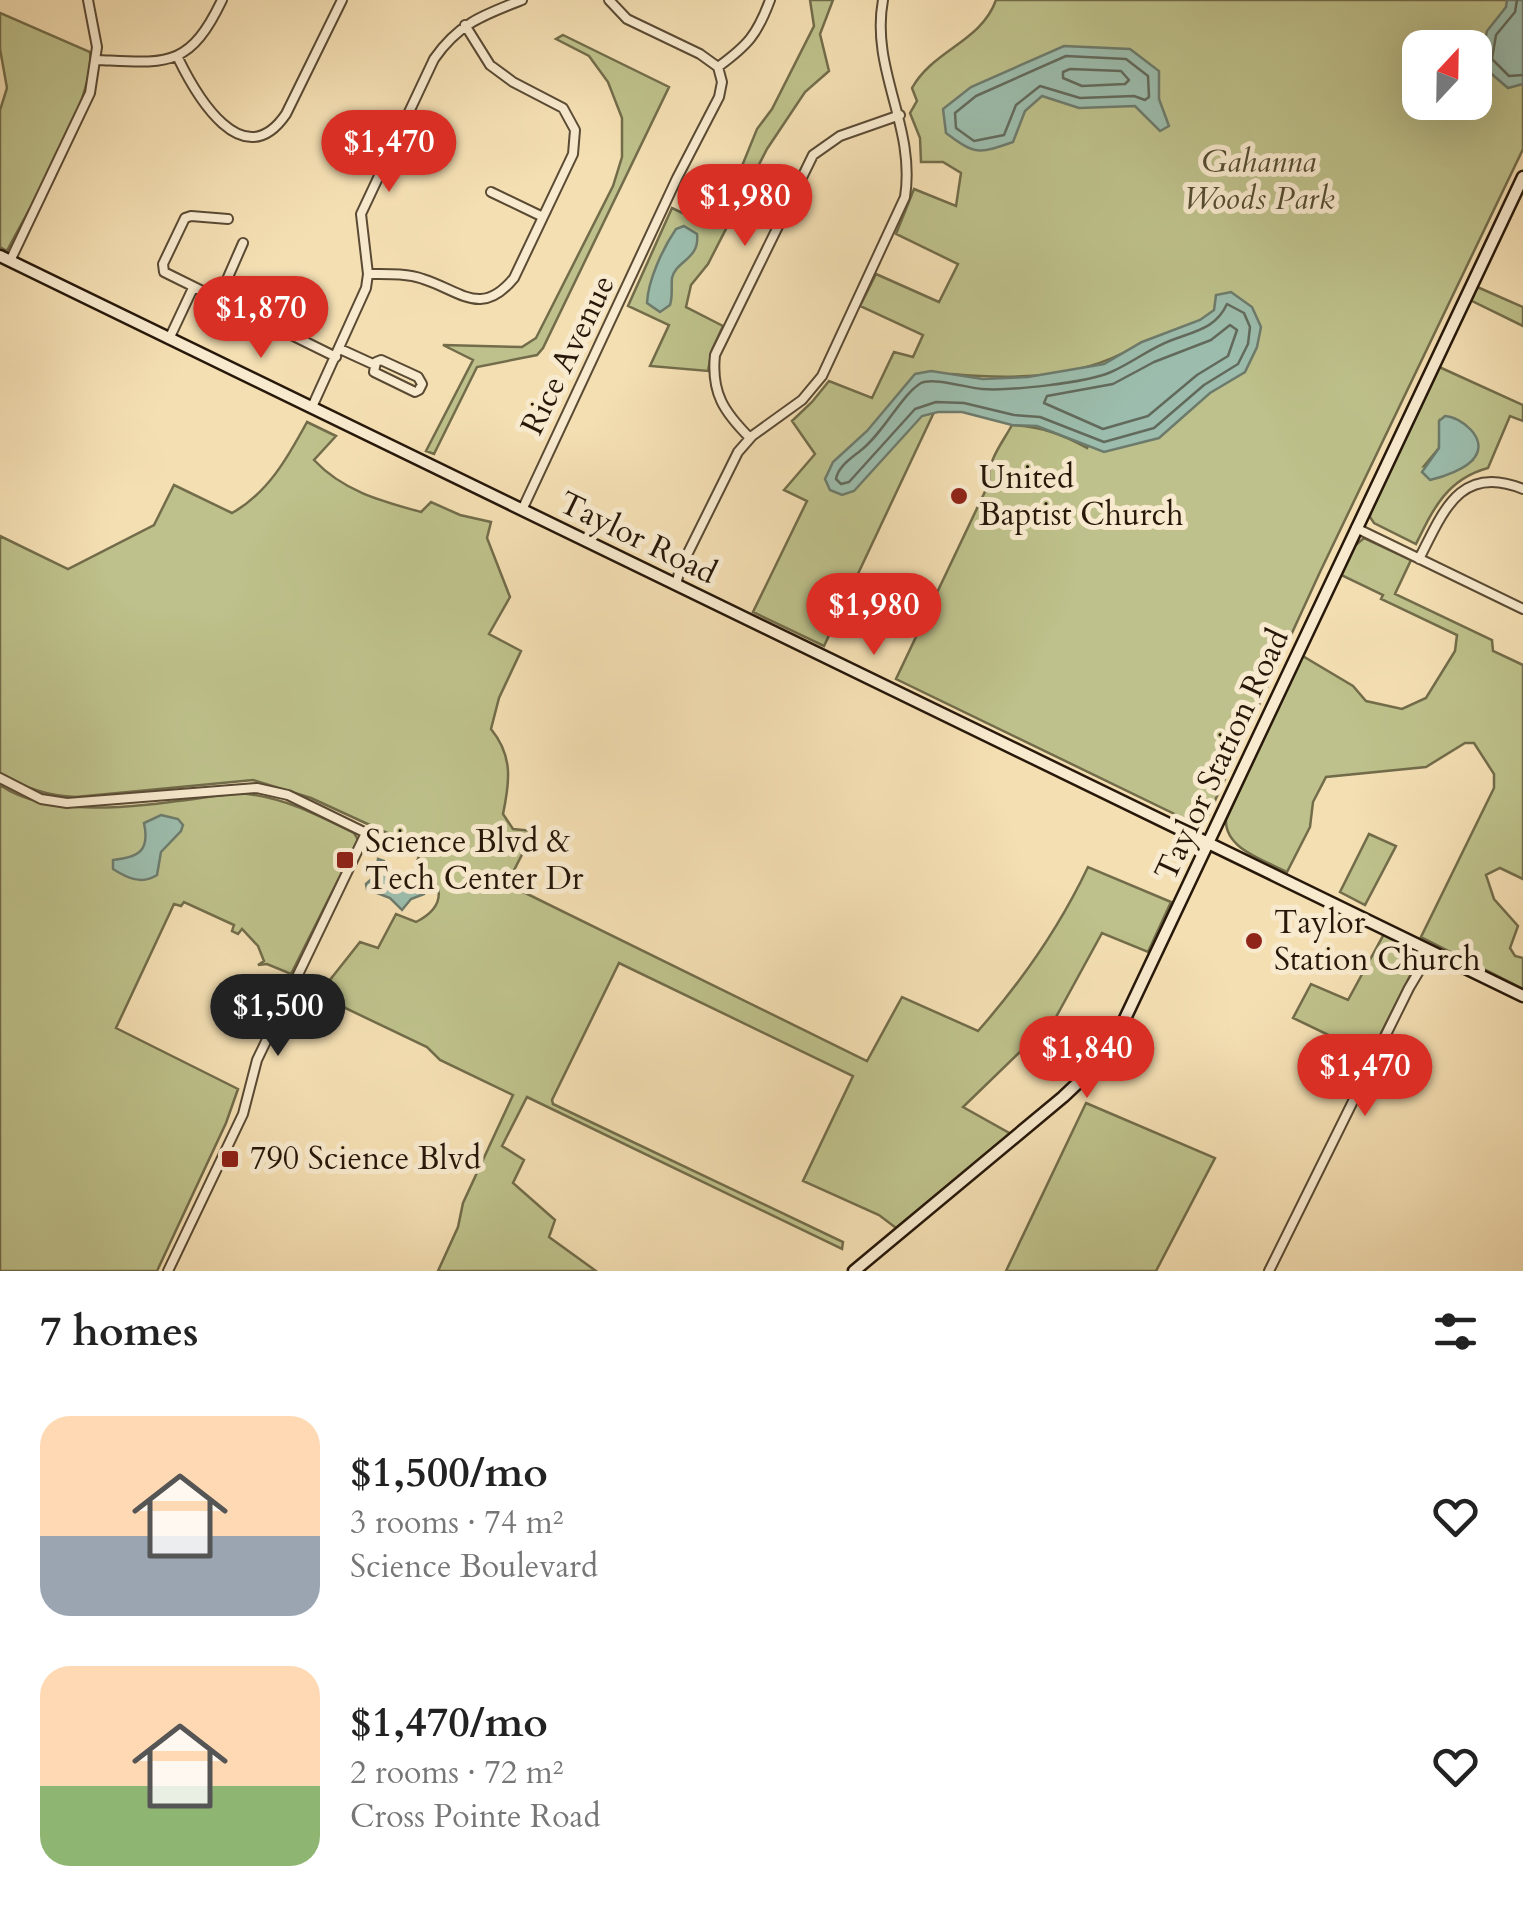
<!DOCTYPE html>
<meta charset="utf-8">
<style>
:root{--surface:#fff;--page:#f6f6f6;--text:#222;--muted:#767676;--accent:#d93025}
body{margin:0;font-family:Cardo,serif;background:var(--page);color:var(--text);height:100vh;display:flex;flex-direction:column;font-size:38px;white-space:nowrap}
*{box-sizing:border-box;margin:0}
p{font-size:32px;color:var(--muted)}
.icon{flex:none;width:55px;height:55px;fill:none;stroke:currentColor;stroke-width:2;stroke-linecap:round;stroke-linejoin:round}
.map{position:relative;height:1271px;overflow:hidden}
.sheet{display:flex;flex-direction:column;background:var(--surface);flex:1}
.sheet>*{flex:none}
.needle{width:65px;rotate:22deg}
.tools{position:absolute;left:1402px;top:30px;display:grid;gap:20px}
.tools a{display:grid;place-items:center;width:90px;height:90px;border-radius:20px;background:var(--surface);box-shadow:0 10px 40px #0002;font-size:50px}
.price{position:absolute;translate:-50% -85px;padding:0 22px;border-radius:35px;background:var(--accent);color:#fff;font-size:32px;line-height:65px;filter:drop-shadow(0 2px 5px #0008)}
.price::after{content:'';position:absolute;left:50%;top:60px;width:30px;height:22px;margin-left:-15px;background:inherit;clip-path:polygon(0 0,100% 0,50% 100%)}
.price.active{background:#222;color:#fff}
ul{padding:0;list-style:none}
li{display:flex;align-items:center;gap:30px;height:250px;padding:0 40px}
li span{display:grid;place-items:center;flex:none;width:280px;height:200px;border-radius:30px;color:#555}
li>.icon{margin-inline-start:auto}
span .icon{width:120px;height:120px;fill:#fffc;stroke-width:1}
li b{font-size:42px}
h2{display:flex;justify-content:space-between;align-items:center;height:120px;padding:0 40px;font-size:42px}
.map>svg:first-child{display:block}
.green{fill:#bec18b;stroke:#726c4a;stroke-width:2.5;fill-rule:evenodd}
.water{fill:#9cbdad;stroke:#6d7b6c;stroke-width:2.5}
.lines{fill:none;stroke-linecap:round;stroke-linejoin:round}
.shore{stroke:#626a5c;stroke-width:2.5}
.minor-casing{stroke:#5a4a34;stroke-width:12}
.secondary-casing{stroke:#27180a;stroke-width:15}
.minor{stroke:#f8eace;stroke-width:8}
.secondary{stroke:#f8eace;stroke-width:10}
.poi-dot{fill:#8f2418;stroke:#f8eace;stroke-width:4}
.labels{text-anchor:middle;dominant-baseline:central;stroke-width:10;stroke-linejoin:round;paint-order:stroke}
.park-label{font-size:32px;font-style:italic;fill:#544b31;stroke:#f8eace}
.street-label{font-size:32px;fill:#27180a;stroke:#f8eace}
.poi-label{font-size:32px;fill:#27180a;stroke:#f8eace;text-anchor:start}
</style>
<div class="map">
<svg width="1523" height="1271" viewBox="0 0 1523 1271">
<rect width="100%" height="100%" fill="#f4dfb3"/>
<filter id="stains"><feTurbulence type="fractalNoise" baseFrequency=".002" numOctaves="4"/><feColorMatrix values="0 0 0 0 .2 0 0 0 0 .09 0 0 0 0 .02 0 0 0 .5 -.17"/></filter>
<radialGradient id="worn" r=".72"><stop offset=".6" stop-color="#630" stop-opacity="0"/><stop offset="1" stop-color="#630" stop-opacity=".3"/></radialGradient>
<!-- green -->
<path class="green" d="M810,0H833L820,34L829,71L805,92L767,149L708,264L691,285L686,307L723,326L712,350L708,371L650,366L669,325L628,306L672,208L714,228L720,220L757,129L772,109L814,26Z
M996,0H1523V149L1320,572L1207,818L1185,819L896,679L990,481C986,462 1003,442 1012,425C1042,427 1062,434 1087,448L1142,342C1087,379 1016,380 952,374L824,646L753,612L807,501L784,490L815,454L792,421L812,402L829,381L872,398L894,352L913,357L923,335L860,306L876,274L939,302L958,264L896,234L914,189L956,206L961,173L943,162H921L920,138L910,113L917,101L912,88C933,50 981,42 996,0ZM1420,48H1475V102H1420Z
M0,13L90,52C96,98 30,206 7,251L0,247V110L7,88L0,49Z
M563,35L669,87L543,348L537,355L477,367L434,454L426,451L473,360L443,345L522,347L536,338L613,186L622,157V118L608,82L589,56L556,39Z
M1475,286L1523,307V326L1468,299Z
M1437,366L1523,405V421L1510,416L1488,468C1447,479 1433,509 1416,544L1374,523L1370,517L1371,508ZM1440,421L1472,460L1424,466L1439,448Z
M307,422L336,436L314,460C343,491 381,501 421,512L431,502L460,515L491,522L487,538L510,597L489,634L521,651L499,698L491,729C513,756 510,781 503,814L513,829L534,831L507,884L867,1061L902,997L978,1031C1023,980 1059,928 1088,867L1171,902L1148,952L1102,933L1056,1017L963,1107L1011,1134L896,1228L879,1215L803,1181L853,1076L619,963L552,1100L553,1104L843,1242L842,1249L527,1097L502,1146L524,1160L513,1183L555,1220L549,1237L596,1271H438L458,1227L463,1203L513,1095L440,1060L427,1047L318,995L360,942L378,948L396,914L416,922C447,906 446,881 415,866L422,849L311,798L253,780L76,797C47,796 25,788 0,773V536L68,569L154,525L174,485L232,513C268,493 288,457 307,422Z
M1364,538L1411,560L1395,594L1492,640L1493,651L1523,665V879L1500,868L1486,875L1494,899L1518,926L1510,948L1515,956L1523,958V989L1421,937L1494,788V774L1474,743H1465L1426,767L1326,777L1313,802L1310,827L1287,872C1264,860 1225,849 1226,820L1301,655L1353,686L1366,701L1402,709L1426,698L1455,651L1457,635L1381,599L1383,595L1339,574L1351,549Z
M0,785C59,826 171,800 240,793C283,797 316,814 354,833L358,840L291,974L267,964L258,965L264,961L258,946L242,929L238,934L232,931L234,925L184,902L181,906L174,904L116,1028L238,1089L226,1123L157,1271H0Z
M1369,834L1396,846L1365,905L1340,892Z
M1384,934L1411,947L1416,964L1370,1055L1293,1018L1311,984L1348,1000Z
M1086,1103L1215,1158L1156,1271H1006Z"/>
<!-- water -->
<path class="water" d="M1507,0H1523V84L1508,88L1480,64L1487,31L1506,7Z
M1064,46L1130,49L1159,71V99L1169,126L1160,131L1135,106L1079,108L1042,96L1025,111L1013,142C979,154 975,155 946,133L943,109L971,87Z
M684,226L697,234C700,260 676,260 672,278C671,287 673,296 670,305L660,312L647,303C648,280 663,248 676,229Z
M1231,292L1252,307L1261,327L1257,347L1245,372L1210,393L1159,438L1104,452L1037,426L1012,425L962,412H938L922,416L854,491L842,495L830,490L825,479L833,462L867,431L915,374L931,371L983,379L1028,377L1104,364L1142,342L1200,320L1214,310L1216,295Z
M1445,416C1461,417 1488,438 1475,457C1467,469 1443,477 1430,480L1422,472L1439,448V421Z
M161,815L178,819L183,825L181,831L161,852L157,875C142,885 127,878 113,869V860C139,857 150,851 144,823Z
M378,859L384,861L386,872L398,878L420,880L425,887L424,894L411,899L402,910L390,898L367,889L366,884L376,875Z"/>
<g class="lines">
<!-- shore -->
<path class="shore" d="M1517,0L1515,12L1496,35L1492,59L1509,76L1523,75
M1066,56L1126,59L1148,76L1149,97L1145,100L1134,96L1080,98L1040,86L1016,105L1004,135L974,141L956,128L955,113L976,96Z
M1070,69L1121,71L1129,80L1125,84L1082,86L1063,78V72Z
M1227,304L1244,313L1250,327L1248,344L1238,364L1204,385L1154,428L1104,442L1040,417L1014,415L964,403L936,402L915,409L849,482L841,484L836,479C838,467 850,459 860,451C883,434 901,395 921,383C933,377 968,388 982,389C1010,391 1086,383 1111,372C1132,363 1150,348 1172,340C1196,331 1216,328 1227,304Z
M1230,325L1237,330L1228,356L1197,375L1148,416L1103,429L1044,403L1047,396L1113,384L1154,362L1211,340Z"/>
<defs>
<path id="minor" d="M178,58C196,95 243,177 286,114L342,0
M97,60C167,63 189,69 222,0
M718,67C748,45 757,35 770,0
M491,192L543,217
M228,219L191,216L185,218L163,264L164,272L336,357
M10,261L90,93L97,47L88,0
M368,274C386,274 407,273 423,279C461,291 481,318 514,278L573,154L575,130L563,108L513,82L490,65L465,25
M218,300L243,243
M169,339L193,288
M340,349L375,365
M381,360L418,377L422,384L419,390L415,392L374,372L376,362Z
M312,407L366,288L368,274L361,214L434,59C458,24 483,15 522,0
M750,438C724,412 711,393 715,355L813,155L840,136L900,115
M522,510L677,178L719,97L722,82L718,67L700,54L627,19L609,0
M1356,528L1523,609
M1419,559C1443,512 1460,463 1523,489
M676,585L680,569L738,452L752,436L802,400L822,376L905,197C916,126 870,70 883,0
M0,778L41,799L67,803L257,788L288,795L366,833L257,1060L243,1114L168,1271
M1269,1271L1409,988L1431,951"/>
<path id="secondary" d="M0,256L1523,996
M854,1271L1063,1097L1099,1063L1121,1027L1523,177"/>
</defs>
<!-- minor casing -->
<use href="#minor" class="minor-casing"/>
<!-- secondary casing -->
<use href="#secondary" class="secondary-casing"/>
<!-- minor -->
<use href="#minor" class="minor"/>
<!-- secondary -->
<use href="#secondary" class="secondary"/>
</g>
<!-- markers -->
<g class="poi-dot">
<circle cx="959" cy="496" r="10"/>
<rect x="335" y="850" width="20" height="20" rx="5"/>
<circle cx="1254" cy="941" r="10"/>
<rect x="220" y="1149" width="20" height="20" rx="5"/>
</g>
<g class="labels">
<!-- park labels -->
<g class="park-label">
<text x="1259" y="162">Gahanna<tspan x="1259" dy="37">Woods Park</tspan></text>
</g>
<!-- street labels -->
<g class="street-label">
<text transform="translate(568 355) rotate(-64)">Rice Avenue</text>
<text transform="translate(638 538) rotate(26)">Taylor Road</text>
<text transform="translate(1222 755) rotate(-65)">Taylor Station Road</text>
</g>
<!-- poi labels -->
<g class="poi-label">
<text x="979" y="478">United<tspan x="979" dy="37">Baptist Church</tspan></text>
<text x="365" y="842">Science Blvd &amp;<tspan x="365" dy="37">Tech Center Dr</tspan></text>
<text x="1274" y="923">Taylor<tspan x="1274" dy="37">Station Church</tspan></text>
<text x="250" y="1159">790 Science Blvd</text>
</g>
</g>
<rect width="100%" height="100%" filter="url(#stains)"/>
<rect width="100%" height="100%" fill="url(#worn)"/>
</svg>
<div class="tools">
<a><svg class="needle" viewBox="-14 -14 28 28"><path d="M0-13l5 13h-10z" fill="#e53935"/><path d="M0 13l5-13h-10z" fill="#767676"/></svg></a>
</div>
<b class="price" style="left:389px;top:195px">$1,470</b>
<b class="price" style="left:745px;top:249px">$1,980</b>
<b class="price" style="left:261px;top:361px">$1,870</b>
<b class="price" style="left:874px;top:658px">$1,980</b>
<b class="price active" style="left:278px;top:1059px">$1,500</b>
<b class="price" style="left:1087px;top:1101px">$1,840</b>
<b class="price" style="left:1365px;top:1119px">$1,470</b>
</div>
<section class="sheet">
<h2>7 homes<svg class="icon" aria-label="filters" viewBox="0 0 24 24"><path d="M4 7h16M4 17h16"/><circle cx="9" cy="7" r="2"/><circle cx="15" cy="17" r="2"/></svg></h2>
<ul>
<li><span style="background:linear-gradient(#ffd9b3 60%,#9aa5b1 0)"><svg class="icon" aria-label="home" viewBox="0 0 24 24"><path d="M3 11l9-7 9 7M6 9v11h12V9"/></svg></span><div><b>$1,500/mo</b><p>3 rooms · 74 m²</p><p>Science Boulevard</p></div><svg class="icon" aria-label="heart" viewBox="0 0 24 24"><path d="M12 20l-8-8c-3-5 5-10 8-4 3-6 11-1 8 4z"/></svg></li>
<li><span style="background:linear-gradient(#ffd9b3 60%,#8fb573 0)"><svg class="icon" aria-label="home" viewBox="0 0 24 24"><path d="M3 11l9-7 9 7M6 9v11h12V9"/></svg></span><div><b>$1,470/mo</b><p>2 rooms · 72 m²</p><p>Cross Pointe Road</p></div><svg class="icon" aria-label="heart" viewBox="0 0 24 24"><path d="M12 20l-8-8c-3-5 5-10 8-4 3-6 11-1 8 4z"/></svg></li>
</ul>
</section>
